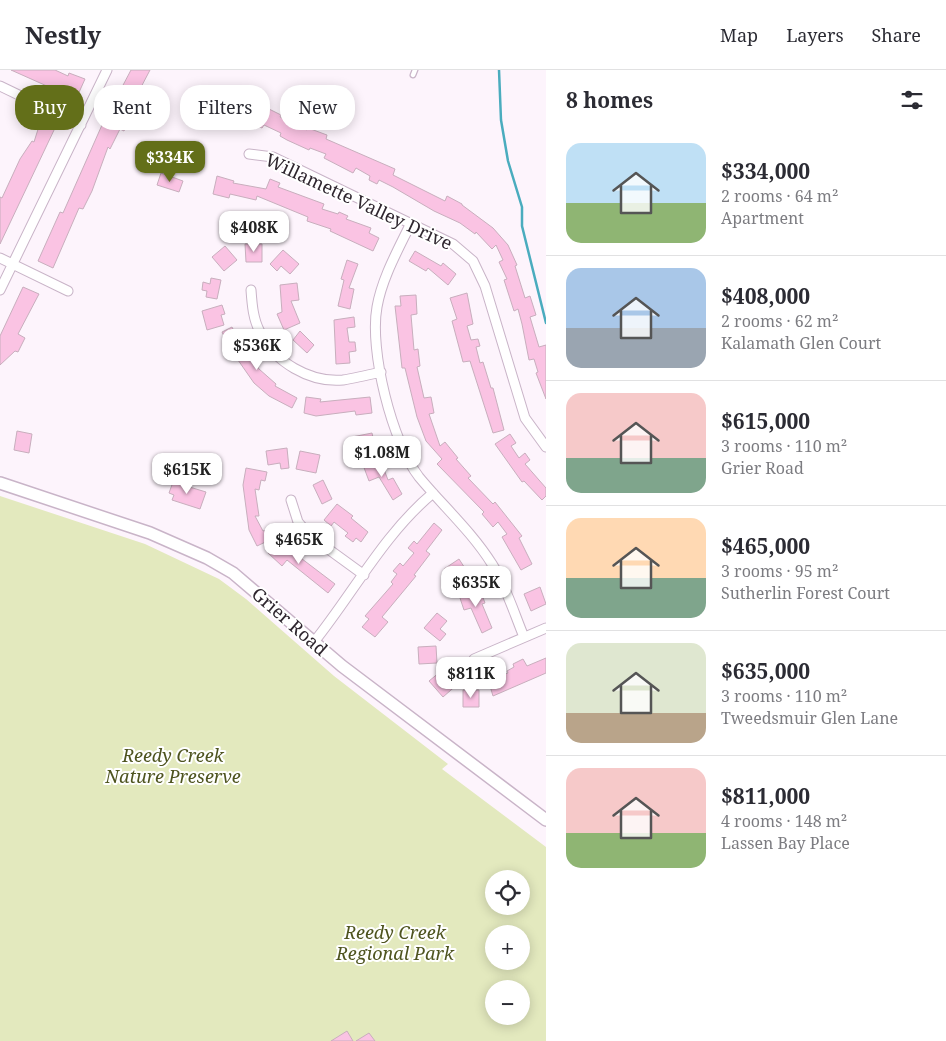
<!DOCTYPE html>
<meta charset="utf-8">
<style>
:root{--surface:#fff;--page:#f7f7f7;--text:#2b2b33;--muted:#7c7c81;--line:#e1e1e2;--accent:#636f19}
body{margin:0;font-family:"Noto Serif",serif;background:var(--page);color:var(--text);height:100vh;display:flex;flex-direction:column;font-size:19px;white-space:nowrap}
*{box-sizing:border-box;margin:0}
p{font-size:16px;color:var(--muted)}
.icon{flex:none;width:28px;height:28px;fill:none;stroke:currentColor;stroke-width:2;stroke-linecap:round;stroke-linejoin:round}
.map{position:relative;flex:1;overflow:hidden}
.drawer{display:flex;flex-direction:column;background:var(--surface);width:400px}
.drawer>*{flex:none}
.top-card{position:absolute;left:15px;top:15px;width:455px;height:45px;display:flex;gap:10px}
.controls{position:absolute;left:485px;top:800px;display:grid;gap:10px}
.controls a{display:grid;place-items:center;width:45px;height:45px;border-radius:50%;background:var(--surface);box-shadow:0 2px 12px #0003;font-size:25px}
.price{position:absolute;translate:-50% -42px;padding:0 11px;border-radius:10px;background:#fff;color:#222;font-size:16px;line-height:32px;filter:drop-shadow(0 1px 2px #0008)}
.price::after{content:'';position:absolute;left:50%;top:30px;width:15px;height:11px;margin-left:-8px;background:inherit;clip-path:polygon(0 0,100% 0,50% 100%)}
.price.current{background:var(--accent);color:#fff}
ul{padding:0;list-style:none}
li{display:flex;align-items:center;gap:15px;height:125px;padding:0 20px}
li+li{border-top:1px solid var(--line)}
li span{display:grid;place-items:center;flex:none;width:140px;height:100px;border-radius:15px;color:#555}
li>.icon{margin-inline-start:auto}
span .icon{width:60px;height:60px;fill:#fffc;stroke-width:1}
li b{font-size:21px}
h2{display:flex;justify-content:space-between;align-items:center;height:60px;padding:0 20px;font-size:21px}
.pill{padding:0 18px;border-radius:20px;background:var(--surface);box-shadow:0 2px 12px #0003;font-size:18px;line-height:45px}
.pill.current{background:var(--accent);color:#fff}
header{display:flex;align-items:center;gap:30px;box-sizing:border-box;height:70px;padding:0 25px;background:var(--surface);border-bottom:1px solid var(--line)}
header strong{font-size:24px}
nav{display:flex;gap:28px;margin-inline-start:auto;font-size:18px}
main{display:flex;flex:1;min-height:0}
.map>svg:first-child{display:block}
.green{fill:#e3e9be;fill-rule:evenodd}
.lines{fill:none;stroke-linecap:round;stroke-linejoin:round}
.stream{stroke:#4aacbe;stroke-width:2.5}
.building{fill:#fac3e3;stroke:#c8aebd}
.service-casing{stroke:#c9b4c8;stroke-width:7}
.minor-casing{stroke:#c9b4c8;stroke-width:11}
.tertiary-casing{stroke:#c9b4c8;stroke-width:14}
.service{stroke:#fff;stroke-width:4.5}
.minor{stroke:#fff;stroke-width:9}
.tertiary{stroke:#fff;stroke-width:11}
.labels{text-anchor:middle;dominant-baseline:central;stroke-width:4;stroke-linejoin:round;paint-order:stroke}
.street-label{font-size:18px;fill:#2f272f;stroke:#fff}
.park-label{font-size:18px;font-style:italic;fill:#4e541f;stroke:#fff}
</style>
<header>
<strong>Nestly</strong>
<nav><a>Map</a><a>Layers</a><a>Share</a></nav>
</header>
<main>
<div class="map">
<svg width="546" height="971" viewBox="0 0 546 971">
<rect width="100%" height="100%" fill="#fdf4fc"/>
<!-- green -->
<path class="green" d="M0,426L145,474L219,509L246,529L334,606L448,694L442,699L546,777V971H0ZM494,809H521V836H494ZM494,864H521V891H494ZM494,919H521V946H494Z"/>
<g class="lines">
<!-- stream -->
<path class="stream" d="M499,0L501,50L508,91L522,137V156L546,253"/>
</g>
<!-- building -->
<path class="building" d="M11,0H55L68,6L69,3L85,9L76,29Z
M131,0H150L127,44L131,46L124,61L120,59L110,79L108,77L92,121L83,139L79,138L53,198L38,191L60,142L63,143L102,55Z
M254,23L262,27L259,34L281,45L280,47L307,60L308,58L327,65L326,69L395,99L393,105L445,131L447,126L462,134V135L493,158L508,175L517,195L515,196L525,228L530,226L536,245L530,247L539,277L546,275V329L536,303L538,302L534,289L529,290L522,254L518,239L514,241L504,210L507,209L499,192L503,190L496,175L492,179L476,162L475,164L460,153L434,141L393,117L379,110L377,114L369,110L370,106L356,98L353,103L324,88L326,84L310,78L309,80L287,70L280,66L281,63L264,55L262,58L247,51L246,55L227,49L230,38L245,42Z
M40,53L55,58L0,174V127L2,128L20,89L32,71L34,72Z
M161,103L183,111L179,122L157,115Z
M217,106L234,111L233,113L266,119L270,109L280,113L278,117L324,134L322,139L338,144L339,142L348,146L346,149L371,158L369,163L379,168L373,181L330,161L331,159L307,151L308,147L257,126L256,130L230,124L229,128L213,124Z
M245,174H262V192H246Z
M225,176L237,190L224,201L212,187Z
M283,180L299,194L290,204L281,196L277,201L270,194Z
M415,181L441,196L443,193L456,204L448,215L428,198L426,201L409,191Z
M347,190L358,194L349,218L354,219L350,239L338,236L344,210L341,209Z
M211,208L221,210L217,229L206,227L207,221L202,220L203,212L210,214Z
M297,213L299,230L291,231L300,253L284,260L277,244L282,242L280,215Z
M23,217L39,224L18,264L25,268L18,282L15,281L0,295V266Z
M467,223L473,254L467,256L471,270L478,269L480,276L476,277L480,293L483,292L491,318H493L504,360L493,363L470,291L463,292L452,251L457,249L450,228Z
M416,225L417,244L411,245L414,280L418,279L420,296L417,297L424,328L431,327L434,343L429,344L440,376L445,372L458,388L456,389L471,406L468,408L493,434L495,432L522,466L519,468L532,494L521,500L502,467L507,464L498,452L493,457L482,444L484,442L437,394L442,389L426,371L417,347L405,298H402L395,236H401L400,226Z
M222,235L225,244L221,245L224,255L207,260L202,241Z
M354,247L355,257L347,258L349,272H355L356,281L349,282L350,293L336,294L334,250Z
M232,257L244,282L246,281L259,299L276,314L275,316L297,328L292,338L269,326L254,313L231,280L222,262Z
M300,261L314,275L307,283L293,270Z
M306,327L321,329L320,332L370,327L372,343L356,345L355,341L316,346L304,343Z
M17,361L32,364L29,383L14,380Z
M372,363L374,372L367,373L369,382L356,384L352,367Z
M510,364L516,373L511,376L519,388L525,383L530,390L525,394L546,418V426L542,430L524,411L522,412L495,374Z
M287,378L289,398L281,399L280,393L268,395L266,381Z
M300,381L320,385L316,403L296,399Z
M380,389L388,410L393,408L402,424L393,430L379,407L369,411L363,395Z
M246,398L267,402L265,411L261,410L259,420L255,419L259,446H255L263,461L271,458L276,467L257,476L249,460L243,415Z
M323,410L332,429L322,434L313,415Z
M173,412L206,422L200,439L172,430L174,425L169,423Z
M337,434L353,446L351,448L368,462L361,472L356,468L353,472L345,466L348,463L334,452L331,456L324,450Z
M434,453L442,460L426,481L430,484L414,505L416,506L382,547L388,552L375,567L362,557L369,549L365,546L393,514L391,512L397,504L393,501L400,493L403,496L414,483L408,478L414,471L417,474Z
M281,467L288,473L285,476L335,514L328,523L287,490L282,496L268,483Z
M459,489L468,503L454,513L444,499Z
M473,517L477,527L482,525L485,533L482,534L492,558L482,563L471,538L464,540L458,522Z
M540,517L546,534L531,541L524,524Z
M437,543L447,551L440,559L446,564L440,571L424,558Z
M436,576L437,593L419,594L418,577Z
M546,588V603L493,626L490,616L494,614L492,608L508,603L507,601L514,597L513,594L523,589L527,596Z
M440,602L447,611L453,606L459,613L443,627L429,611Z
M463,620H479V637H463Z
M347,961L353,971H331Z
M369,963L375,971H356Z"/>
<g class="lines">
<defs>
<path id="service" d="M413,5L415,0"/>
<path id="minor" d="M0,16L81,55
M249,84L273,87L453,174L473,191L485,216L525,348L546,377
M411,153C398,180 382,208 377,237C369,280 392,372 419,407C443,436 472,462 492,494C506,516 514,543 524,567
M0,188L68,221
M0,220L107,0
M251,220C252,234 253,249 260,262C274,292 310,313 343,310C355,308 368,305 381,302
M291,430L298,452L309,465L364,505
M314,572C354,522 384,464 433,423
M474,589L546,558"/>
<path id="tertiary" d="M0,413L150,463L207,488L233,503L342,596L546,750"/>
</defs>
<!-- service casing -->
<use href="#service" class="service-casing"/>
<!-- minor casing -->
<use href="#minor" class="minor-casing"/>
<!-- tertiary casing -->
<use href="#tertiary" class="tertiary-casing"/>
<!-- service -->
<use href="#service" class="service"/>
<!-- minor -->
<use href="#minor" class="minor"/>
<!-- tertiary -->
<use href="#tertiary" class="tertiary"/>
</g>
<g class="labels">
<!-- street labels -->
<g class="street-label">
<text transform="translate(359 131) rotate(25)">Willamette Valley Drive</text>
<text transform="translate(290 551) rotate(41)">Grier Road</text>
</g>
<!-- park labels -->
<g class="park-label">
<text x="173" y="685">Reedy Creek<tspan x="173" dy="21">Nature Preserve</tspan></text>
<text x="395" y="862">Reedy Creek<tspan x="395" dy="21">Regional Park</tspan></text>
</g>
</g>
</svg>
<div class="controls">
<a><svg class="icon" aria-label="locate" viewBox="0 0 24 24"><circle cx="12" cy="12" r="6"/><path d="M12 2v4M12 18v4M2 12h4M18 12h4"/></svg></a>
<a>+</a>
<a>−</a>
</div>
<b class="price current" style="left:170px;top:113px">$334K</b>
<b class="price" style="left:254px;top:183px">$408K</b>
<b class="price" style="left:257px;top:301px">$536K</b>
<b class="price" style="left:382px;top:408px">$1.08M</b>
<b class="price" style="left:187px;top:425px">$615K</b>
<b class="price" style="left:299px;top:495px">$465K</b>
<b class="price" style="left:476px;top:538px">$635K</b>
<b class="price" style="left:471px;top:629px">$811K</b>
<div class="top-card">
<a class="pill current">Buy</a>
<a class="pill">Rent</a>
<a class="pill">Filters</a>
<a class="pill">New</a>
</div>
</div>
<section class="drawer">
<h2>8 homes<svg class="icon" aria-label="filters" viewBox="0 0 24 24"><path d="M4 7h16M4 17h16"/><circle cx="9" cy="7" r="2"/><circle cx="15" cy="17" r="2"/></svg></h2>
<ul>
<li><span style="background:linear-gradient(#bfe0f5 60%,#8fb573 0)"><svg class="icon" aria-label="home" viewBox="0 0 24 24"><path d="M3 11l9-7 9 7M6 9v11h12V9"/></svg></span><div><b>$334,000</b><p>2 rooms · 64 m²</p><p>Apartment</p></div></li>
<li><span style="background:linear-gradient(#a9c7e8 60%,#9aa5b1 0)"><svg class="icon" aria-label="home" viewBox="0 0 24 24"><path d="M3 11l9-7 9 7M6 9v11h12V9"/></svg></span><div><b>$408,000</b><p>2 rooms · 62 m²</p><p>Kalamath Glen Court</p></div></li>
<li><span style="background:linear-gradient(#f6c9c9 65%,#7fa58c 0)"><svg class="icon" aria-label="home" viewBox="0 0 24 24"><path d="M3 11l9-7 9 7M6 9v11h12V9"/></svg></span><div><b>$615,000</b><p>3 rooms · 110 m²</p><p>Grier Road</p></div></li>
<li><span style="background:linear-gradient(#ffd9b3 60%,#7fa58c 0)"><svg class="icon" aria-label="home" viewBox="0 0 24 24"><path d="M3 11l9-7 9 7M6 9v11h12V9"/></svg></span><div><b>$465,000</b><p>3 rooms · 95 m²</p><p>Sutherlin Forest Court</p></div></li>
<li><span style="background:linear-gradient(#dfe7d0 70%,#b9a48a 0)"><svg class="icon" aria-label="home" viewBox="0 0 24 24"><path d="M3 11l9-7 9 7M6 9v11h12V9"/></svg></span><div><b>$635,000</b><p>3 rooms · 110 m²</p><p>Tweedsmuir Glen Lane</p></div></li>
<li><span style="background:linear-gradient(#f6c9c9 65%,#8fb573 0)"><svg class="icon" aria-label="home" viewBox="0 0 24 24"><path d="M3 11l9-7 9 7M6 9v11h12V9"/></svg></span><div><b>$811,000</b><p>4 rooms · 148 m²</p><p>Lassen Bay Place</p></div></li>
</ul>
</section>
</main>
